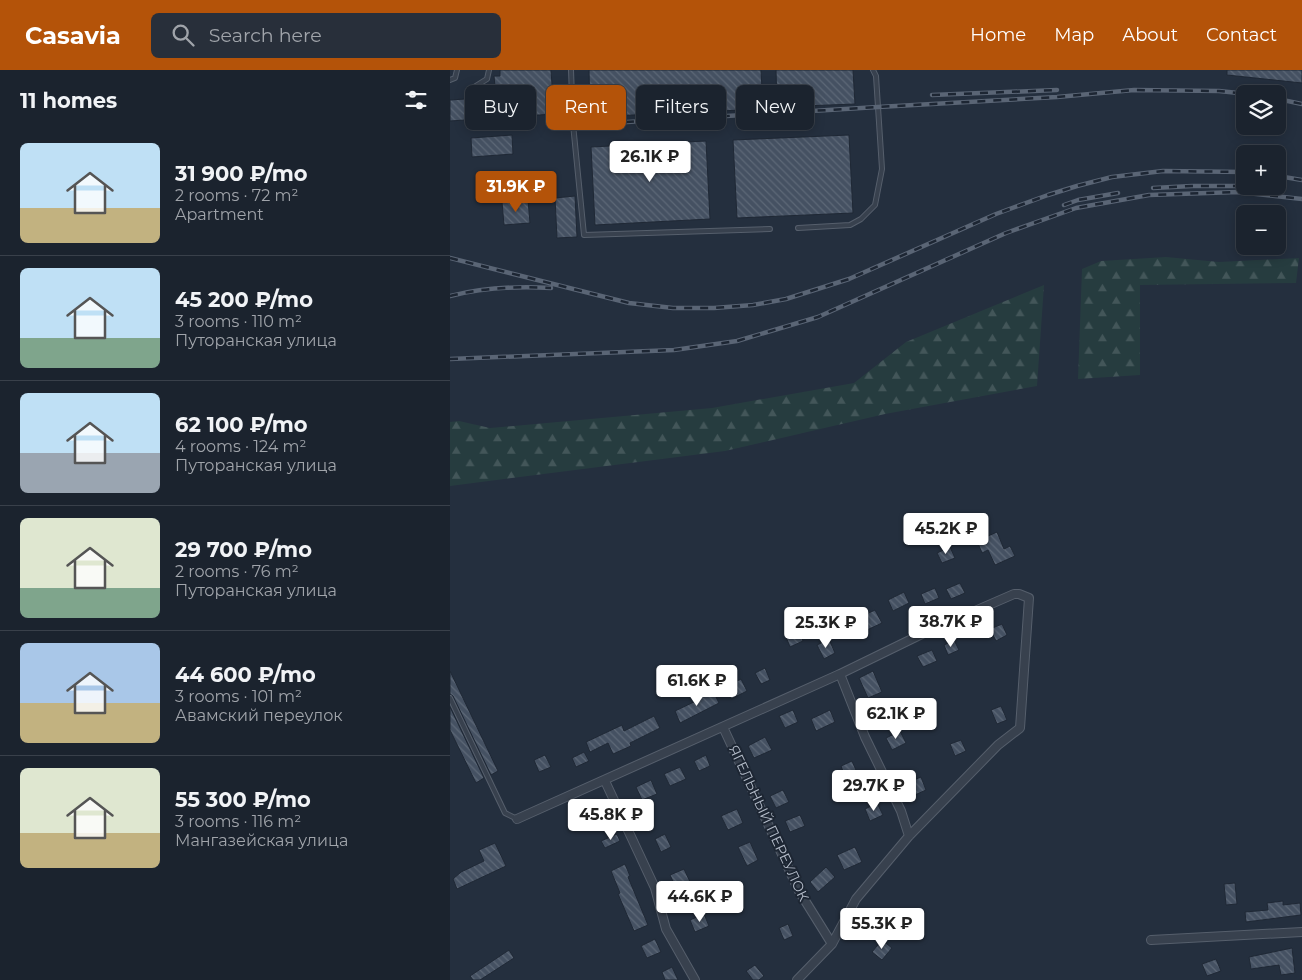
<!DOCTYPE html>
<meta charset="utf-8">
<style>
:root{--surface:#1b232e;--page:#282f3a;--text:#f1f3f6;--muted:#a0a4aa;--line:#39404a;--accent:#b45309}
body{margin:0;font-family:Montserrat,sans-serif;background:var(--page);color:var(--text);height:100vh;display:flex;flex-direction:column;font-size:19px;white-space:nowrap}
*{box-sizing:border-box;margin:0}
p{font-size:16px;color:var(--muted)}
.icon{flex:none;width:28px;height:28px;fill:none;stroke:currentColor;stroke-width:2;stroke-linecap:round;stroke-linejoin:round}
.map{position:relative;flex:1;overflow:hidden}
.panel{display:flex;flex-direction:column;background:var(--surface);width:450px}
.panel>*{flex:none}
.hud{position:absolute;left:15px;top:15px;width:475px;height:45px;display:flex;gap:10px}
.tools{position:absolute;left:786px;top:15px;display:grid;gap:10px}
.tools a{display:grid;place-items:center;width:50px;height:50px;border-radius:8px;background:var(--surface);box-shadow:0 2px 12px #0003,0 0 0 1px var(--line);font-size:25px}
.price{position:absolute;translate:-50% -42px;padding:0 11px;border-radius:5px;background:#fff;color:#222;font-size:16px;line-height:32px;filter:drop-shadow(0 1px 2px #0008)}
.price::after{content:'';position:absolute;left:50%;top:30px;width:15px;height:11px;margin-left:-8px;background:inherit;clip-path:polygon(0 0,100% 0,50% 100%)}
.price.active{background:var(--accent);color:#fff}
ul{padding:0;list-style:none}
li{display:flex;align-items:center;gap:15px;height:125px;padding:0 20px}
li+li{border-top:1px solid var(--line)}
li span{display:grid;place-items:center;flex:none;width:140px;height:100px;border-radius:8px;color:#555}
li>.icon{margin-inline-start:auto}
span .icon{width:60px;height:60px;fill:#fffc;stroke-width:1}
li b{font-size:21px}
h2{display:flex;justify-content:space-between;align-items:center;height:60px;padding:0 20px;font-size:21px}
.tag{padding:0 18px;border-radius:8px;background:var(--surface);box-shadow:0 2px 12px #0003,0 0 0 1px var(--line);font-size:18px;line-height:45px}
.tag.active{background:var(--accent);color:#fff}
header{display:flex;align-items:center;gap:30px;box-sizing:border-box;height:70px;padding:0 25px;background:var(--accent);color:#fff}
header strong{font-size:24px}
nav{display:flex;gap:28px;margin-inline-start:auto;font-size:18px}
.search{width:350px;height:45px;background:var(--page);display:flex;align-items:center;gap:12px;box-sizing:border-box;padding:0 18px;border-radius:8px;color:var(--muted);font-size:19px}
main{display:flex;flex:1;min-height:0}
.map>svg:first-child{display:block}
.forest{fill:url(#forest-firs)}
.building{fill:url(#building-back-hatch);stroke:#1f2835}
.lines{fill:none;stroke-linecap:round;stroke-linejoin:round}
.service-casing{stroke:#565f6c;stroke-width:6}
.minor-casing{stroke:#565f6c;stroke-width:10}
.service{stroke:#38414e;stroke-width:4}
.minor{stroke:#38414e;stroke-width:8}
.rail-casing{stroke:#5a6575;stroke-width:4.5}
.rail{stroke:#1d2633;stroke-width:2.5;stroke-dasharray:8;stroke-linecap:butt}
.labels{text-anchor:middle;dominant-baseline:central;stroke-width:4;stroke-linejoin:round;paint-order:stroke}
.street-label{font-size:14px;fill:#b4bcc9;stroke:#1d2633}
</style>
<header>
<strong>Casavia</strong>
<div class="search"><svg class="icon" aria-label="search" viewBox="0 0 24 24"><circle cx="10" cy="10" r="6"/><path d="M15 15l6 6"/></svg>Search here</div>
<nav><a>Home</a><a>Map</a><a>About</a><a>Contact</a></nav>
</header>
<main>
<section class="panel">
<h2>11 homes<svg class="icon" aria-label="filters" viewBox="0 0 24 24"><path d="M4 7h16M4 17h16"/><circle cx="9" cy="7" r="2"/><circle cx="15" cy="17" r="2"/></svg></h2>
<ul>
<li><span style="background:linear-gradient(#bfe0f5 65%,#c2b280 0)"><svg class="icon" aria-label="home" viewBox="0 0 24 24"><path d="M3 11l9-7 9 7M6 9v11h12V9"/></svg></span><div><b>31 900 ₽/mo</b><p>2 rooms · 72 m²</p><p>Apartment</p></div></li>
<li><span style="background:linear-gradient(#bfe0f5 70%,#7fa58c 0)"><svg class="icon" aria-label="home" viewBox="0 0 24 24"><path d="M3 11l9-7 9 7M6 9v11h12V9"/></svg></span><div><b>45 200 ₽/mo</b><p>3 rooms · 110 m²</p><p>Путоранская улица</p></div></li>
<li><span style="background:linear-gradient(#bfe0f5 60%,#9aa5b1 0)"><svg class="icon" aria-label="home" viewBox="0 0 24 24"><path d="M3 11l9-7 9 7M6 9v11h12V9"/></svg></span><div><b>62 100 ₽/mo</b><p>4 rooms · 124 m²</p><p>Путоранская улица</p></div></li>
<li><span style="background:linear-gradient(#dfe7d0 70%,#7fa58c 0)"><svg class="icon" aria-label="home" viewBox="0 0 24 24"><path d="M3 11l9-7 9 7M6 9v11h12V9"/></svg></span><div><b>29 700 ₽/mo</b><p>2 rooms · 76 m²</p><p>Путоранская улица</p></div></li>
<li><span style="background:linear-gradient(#a9c7e8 60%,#c2b280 0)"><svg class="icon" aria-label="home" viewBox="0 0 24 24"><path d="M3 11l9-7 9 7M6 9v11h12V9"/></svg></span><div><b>44 600 ₽/mo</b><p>3 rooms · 101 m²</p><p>Авамский переулок</p></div></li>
<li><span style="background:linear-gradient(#dfe7d0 65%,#c2b280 0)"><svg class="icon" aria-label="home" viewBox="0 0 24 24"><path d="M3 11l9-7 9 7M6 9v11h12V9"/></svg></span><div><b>55 300 ₽/mo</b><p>3 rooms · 116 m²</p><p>Мангазейская улица</p></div></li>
</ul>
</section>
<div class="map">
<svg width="852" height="910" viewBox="0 0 852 910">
<defs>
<pattern id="forest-firs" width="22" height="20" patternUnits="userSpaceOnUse" patternTransform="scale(1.25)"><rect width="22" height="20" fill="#263c3f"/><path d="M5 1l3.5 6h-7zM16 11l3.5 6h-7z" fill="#435659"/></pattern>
<pattern id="building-back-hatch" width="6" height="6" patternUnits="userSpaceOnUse" patternTransform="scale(1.25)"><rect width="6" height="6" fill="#455162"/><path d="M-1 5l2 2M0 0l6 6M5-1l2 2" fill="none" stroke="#5d6877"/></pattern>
</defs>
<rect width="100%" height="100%" fill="#242f3e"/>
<!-- forest -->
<path class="forest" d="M716,187L769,192L849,188L846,213L690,215V305L628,309L632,199L651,191Z
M594,215L587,316L435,344L275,381L0,416V352L9,351L40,358L262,338L404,313L456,272Z"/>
<!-- building -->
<path class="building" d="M50,0H101L104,44L0,51V30L46,27L44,6H50Z
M139,0H311L313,39L140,47Z
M326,0H403L405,34L327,37Z
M777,0H852V13L777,5Z
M62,65L63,84L22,87L21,68Z
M399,65L403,143L287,148L283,70Z
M256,71L260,149L145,155L141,77Z
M125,126L127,167L107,168L105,128Z
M78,130L80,153L54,155L52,132Z
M547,462L554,479L560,476L565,486L545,495L538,480L532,483L527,471Z
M500,477L505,488L492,493L487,483Z
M510,513L515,523L501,529L496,519Z
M485,518L489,528L475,534L471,524Z
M454,522L459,533L443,541L438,530Z
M425,540L432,553L417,560L410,547Z
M552,554L557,565L546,571L540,559Z
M349,561L353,571L340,577L336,567Z
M379,569L385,583L374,589L367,575Z
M504,570L509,580L498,585L494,575Z
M482,580L487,591L473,597L467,586Z
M315,598L320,610L311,614L305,603Z
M0,601L48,701L41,705L3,626L0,624Z
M423,601L432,622L418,628L409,608Z
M291,609L297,621L281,629L275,617Z
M263,621L269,633L230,653L225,641L248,630L247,629Z
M551,636L557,650L547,654L541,640Z
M0,637L34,708L26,713L0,660Z
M437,637L442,646L426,653L421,644Z
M343,640L348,652L335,658L329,646Z
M380,640L385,652L366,661L361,649Z
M204,646L210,658L180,673L181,676L163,684L158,673L140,682L136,672L172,655L174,661Z
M450,661L456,673L442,680L436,668Z
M315,667L322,680L304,688L298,676Z
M511,670L516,681L505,686L500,674Z
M134,682L139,691L126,697L122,688Z
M95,685L101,697L89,702L84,690Z
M256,685L260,696L249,701L244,691Z
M402,691L409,707L397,712L391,696Z
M230,697L236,709L220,716L214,704Z
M471,707L476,720L465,725L459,712Z
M201,710L207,724L192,730L186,717Z
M333,720L339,732L326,738L320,726Z
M151,733L157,746L144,752L138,739Z
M427,733L433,745L420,751L415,739Z
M287,739L293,753L278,760L271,746Z
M350,745L355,756L340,762L335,751Z
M167,764L170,771L155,778L151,771Z
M215,764L221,777L211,782L205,769Z
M300,772L308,790L297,796L288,777Z
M45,773L56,796L7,819L3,809L11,802L34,791L29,780Z
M405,777L412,792L394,800L387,785Z
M175,794L180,806L178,807L198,855L184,861L168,824L170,823L161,801Z
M376,797L385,807L368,822L360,812Z
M234,799L241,814L227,820L220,805Z
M785,813L787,834L776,835L774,814Z
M833,831V835L850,833L851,845L796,852L795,842L818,840L817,833Z
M254,844L259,856L245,862L240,850Z
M338,854L343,866L334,870L329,858Z
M205,869L211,882L197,888L191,876Z
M432,870L442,878L432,890L422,882Z
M842,878L845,903L831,905L829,895L801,899L799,887Z
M59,880L64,888L30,910H23L20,906Z
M766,889L771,901L757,906L752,894Z
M305,895L314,906L309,910H303L296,901Z
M222,897L228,910H215L212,902Z"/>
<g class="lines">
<defs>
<path id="service" d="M121,0L123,54L134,165L320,159
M0,10L5,8L7,0
M21,19L37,9L39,0
M348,158L400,155L411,149L425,135L432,99L426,6L423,0
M0,628L55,743L67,749"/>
<path id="minor" d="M390,604L415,667L451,741L459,766
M273,657L349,821L382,874
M155,711L205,818L216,859L245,910
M67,749L390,604L472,564L564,524H569L579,528L570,658L548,675L459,766L406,829L382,874L347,910
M701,870L852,862"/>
</defs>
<!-- service casing -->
<use href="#service" class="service-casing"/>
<!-- minor casing -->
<use href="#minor" class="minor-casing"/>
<!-- service -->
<use href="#service" class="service"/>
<!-- minor -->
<use href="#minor" class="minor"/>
<defs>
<path id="rail" d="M482,25L607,20
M828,29L852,34
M144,54L428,37L607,27L684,20L769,21L798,24
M828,106L852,110
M703,118L742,116H790
M614,135L628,130L668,123
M0,188L179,233L223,238H264L303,235L336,229L399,209L546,144L598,125L627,116L662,107L713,101L795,102
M0,226C32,218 67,216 101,218
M0,289L224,280L287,271L368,247L556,163L626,138L699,125L788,122L852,129"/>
</defs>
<!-- rail casing -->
<use href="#rail" class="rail-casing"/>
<!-- rail -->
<use href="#rail" class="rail"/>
</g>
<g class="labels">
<!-- street labels -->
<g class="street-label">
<text transform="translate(319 753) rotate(65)">ЯГЕЛЬНЫЙ ПЕРЕУЛОК</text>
</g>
</g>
</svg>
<div class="tools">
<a><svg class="icon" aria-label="layers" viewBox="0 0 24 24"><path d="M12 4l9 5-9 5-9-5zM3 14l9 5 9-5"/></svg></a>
<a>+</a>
<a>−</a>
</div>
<b class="price" style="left:200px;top:113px">26.1K ₽</b>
<b class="price active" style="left:66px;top:143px">31.9K ₽</b>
<b class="price" style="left:496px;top:485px">45.2K ₽</b>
<b class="price" style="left:501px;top:578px">38.7K ₽</b>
<b class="price" style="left:376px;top:579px">25.3K ₽</b>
<b class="price" style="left:247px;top:637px">61.6K ₽</b>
<b class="price" style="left:446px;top:670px">62.1K ₽</b>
<b class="price" style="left:424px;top:742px">29.7K ₽</b>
<b class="price" style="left:161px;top:771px">45.8K ₽</b>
<b class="price" style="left:250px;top:853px">44.6K ₽</b>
<b class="price" style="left:432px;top:880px">55.3K ₽</b>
<div class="hud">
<a class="tag">Buy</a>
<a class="tag active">Rent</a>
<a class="tag">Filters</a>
<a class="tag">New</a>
</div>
</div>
</main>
